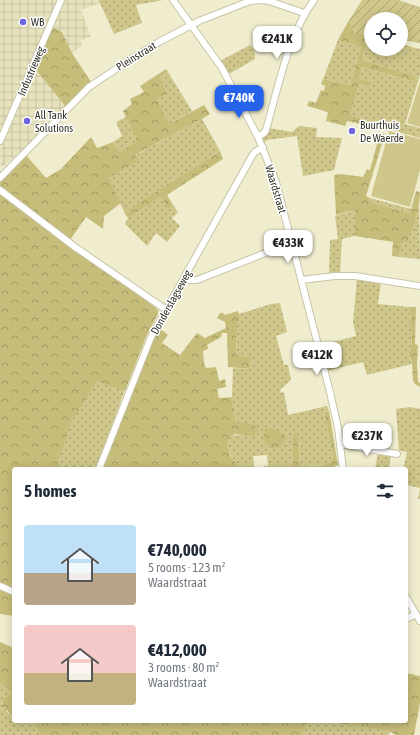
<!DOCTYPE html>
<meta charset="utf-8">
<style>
:root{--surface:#fff;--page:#f2f2f3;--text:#1f2937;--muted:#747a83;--accent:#2563eb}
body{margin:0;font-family:"Asap Condensed",sans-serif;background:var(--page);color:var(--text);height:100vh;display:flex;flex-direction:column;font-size:15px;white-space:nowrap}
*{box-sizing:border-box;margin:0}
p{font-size:13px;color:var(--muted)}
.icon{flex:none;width:22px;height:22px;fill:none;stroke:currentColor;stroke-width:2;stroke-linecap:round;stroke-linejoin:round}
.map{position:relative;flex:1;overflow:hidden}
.sheet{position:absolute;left:12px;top:467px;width:396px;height:256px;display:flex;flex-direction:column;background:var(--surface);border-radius:4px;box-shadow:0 2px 10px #0003}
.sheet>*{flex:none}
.controls{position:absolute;left:364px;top:12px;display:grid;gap:8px}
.controls a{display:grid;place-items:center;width:44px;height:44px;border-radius:50%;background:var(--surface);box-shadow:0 2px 10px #0003;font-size:20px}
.price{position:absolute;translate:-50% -34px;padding:0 9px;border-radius:8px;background:#fff;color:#222;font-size:13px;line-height:26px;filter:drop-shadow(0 1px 2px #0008)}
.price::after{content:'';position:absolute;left:50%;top:24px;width:12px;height:9px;margin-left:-6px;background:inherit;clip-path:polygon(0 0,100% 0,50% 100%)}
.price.active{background:var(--accent);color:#fff}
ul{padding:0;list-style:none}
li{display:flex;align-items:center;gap:12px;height:100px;padding:0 12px}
li span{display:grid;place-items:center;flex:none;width:112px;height:80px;border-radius:4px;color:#555}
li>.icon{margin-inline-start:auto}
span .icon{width:48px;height:48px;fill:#fffc;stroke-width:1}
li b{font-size:17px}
h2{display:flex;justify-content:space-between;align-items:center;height:48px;padding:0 12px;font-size:17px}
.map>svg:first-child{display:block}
.industrial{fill:url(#industrial-grid)}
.grass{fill:url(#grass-dots)}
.forest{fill:url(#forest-crowns)}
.garden{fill:url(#garden-furrows)}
.pitch{fill:#cec68a}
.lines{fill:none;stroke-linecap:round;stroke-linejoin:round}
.minor-casing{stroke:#c7c4a7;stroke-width:8}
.minor{stroke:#fff;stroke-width:6}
.poi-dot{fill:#6e66e0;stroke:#fff;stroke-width:1.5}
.labels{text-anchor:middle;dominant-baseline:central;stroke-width:3;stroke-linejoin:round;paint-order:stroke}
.poi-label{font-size:11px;fill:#333227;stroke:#fff;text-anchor:start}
.street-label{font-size:11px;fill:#333227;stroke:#fff}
</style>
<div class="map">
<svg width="420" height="735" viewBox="0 0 420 735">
<defs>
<pattern id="industrial-grid" width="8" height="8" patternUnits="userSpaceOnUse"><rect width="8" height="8" fill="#e6e2bc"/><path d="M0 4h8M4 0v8" fill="none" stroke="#c6c2a2"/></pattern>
<pattern id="grass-dots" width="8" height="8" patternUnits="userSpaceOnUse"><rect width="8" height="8" fill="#cec68a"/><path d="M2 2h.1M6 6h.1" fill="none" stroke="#a8a171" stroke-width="1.8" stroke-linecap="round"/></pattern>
<pattern id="forest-crowns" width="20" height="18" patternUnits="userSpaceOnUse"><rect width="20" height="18" fill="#c6bd7a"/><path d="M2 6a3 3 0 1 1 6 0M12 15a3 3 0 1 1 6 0" fill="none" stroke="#a19a64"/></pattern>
<pattern id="garden-furrows" width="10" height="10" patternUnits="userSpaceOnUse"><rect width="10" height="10" fill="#cec68a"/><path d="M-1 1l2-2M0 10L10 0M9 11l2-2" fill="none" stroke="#a8a171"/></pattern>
</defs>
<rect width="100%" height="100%" fill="#f0edcf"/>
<!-- industrial -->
<path class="industrial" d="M0,0H57L0,132Z
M65,0H101L100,3L81,10L91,37L81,40L82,46L72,53L62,32L52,27Z
M35,69L66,107L34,140L1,168L0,150Z"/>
<!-- grass -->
<path class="grass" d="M101,0H163L136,5L142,23L114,34L100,3L99,1Z
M338,40L361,47L350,85L323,79Z
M367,41L371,42V49H401V44L420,49V75L405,124L420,128V138L388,129L387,131L374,127L375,123L350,115L359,84L370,87L372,82L359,78L362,67L413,82L416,76L362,60Z
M250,45L254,50L255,59L227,75L220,61Z
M168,72L192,111L169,124L157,99L167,93L160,77Z
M126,117L137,141L119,152L113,142L122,136L116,122Z
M202,119L220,151L130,208L131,210L125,214L109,178L139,161L134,156Z
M299,126L317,128L316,137L342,138L334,170L303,176L297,136L266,140L264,144C261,138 265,133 268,128L292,132Z
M161,197L168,208L173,205L178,212L172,218L180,226L167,242L156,233L147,246L125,224L128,218Z
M370,198L411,209L410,213L369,202Z
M419,206L420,259L399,257L402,240L406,242Z
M356,210L355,236L342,239L340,274H329L330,240L338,239L335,216Z
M357,278L381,282L378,304L410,307L412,346L408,353L412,364L367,375L363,362L327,371L321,345L356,336L353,322Z
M280,303L287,332L276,336L284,365H288L291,380L280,390L281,393L284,392L288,415L327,406L329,411L324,412L333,457C329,468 309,465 300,466L298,439L293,437V465L268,466L267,455L253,456L254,465L239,466C230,456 216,433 242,435L252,424L236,423L232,397L233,368L250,369L251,359L236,355L237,326L240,318L239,314L271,304Z
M155,307L96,469H14V589L0,584V410Z
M410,407L420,409V499H418L420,488L406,485V469H403L407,452L399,450L396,409Z
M378,452L391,454L389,469H375Z
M0,683L7,687L12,693L7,697L6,711L14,718V721H17C23,726 26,721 33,721L40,735H0Z
M308,721H320L390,731L389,735H303Z"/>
<!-- forest -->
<path class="forest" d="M348,22L362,34L371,36V42L367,41L362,60L416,76L414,82L362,67L359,78L372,82L370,87L359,84L350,115L375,123L374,127L347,121L345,126L326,121L328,112L307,106L309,101L316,103L321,90L324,91L325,86L321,84L323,79L350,85L361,47L338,40Z
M52,27L62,32L72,53L91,82L66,107L35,69Z
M166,69L168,72L160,77L167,93L157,99L169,124L204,105L210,114L202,119L135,155L139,161L109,178L121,203L104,216L103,229L86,217L70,240L0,187V181L25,154L46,178L61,169L91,137L97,148L113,142L119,152L137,141L123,111L132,104L130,99L144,92L140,86Z
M380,133L385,134L366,196L370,198L369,202L410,213L416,191L420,192C420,210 413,225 407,242L402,241L399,257L392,256L393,242L355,236V210L336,215L334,175L341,174L363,177L367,169L370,170Z
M220,151L223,159L167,195L173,205L168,209L161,197L128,218L125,214L131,210L130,208Z
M0,194L36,222L155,307L159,312L146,337L125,391L97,381L71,423L56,469H14V588L0,582Z
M410,307H416L415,344L418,345L417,366L418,382L420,383V387L415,384L413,381L412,362L408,353L412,346Z
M238,311L240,318L237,326L236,355L251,358L250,369L228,367L227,333H222L221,337L207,345L208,349L203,351L204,363L206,368L216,367L219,381L225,379L226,387L217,389L219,398L232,397L236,423C244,423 255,422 258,430L253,436L235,434L230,437L227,444L230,455L239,466L254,465V469H101L149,347L158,327L168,335L162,343L180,355L197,333L205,338L226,328L225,322L217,318L220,313H223L225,315Z
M329,411L338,465C328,472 279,469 264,469V466L293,465V437L294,434H297L298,439L300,466C309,466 329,468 333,457L324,412Z
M268,428L278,430L287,437C285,443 279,447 273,448C263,443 262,439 265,429Z
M0,589L14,594V616L0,614Z
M0,642L14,648V718L3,706V700L12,693L6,687L0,683Z
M406,673L420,676V703L414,735H395L389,731L320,721H406Z
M33,721H308L303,735H40Z"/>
<!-- garden -->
<path class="garden" d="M362,0H398L420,7V43L401,40V19H371V36L353,33L351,25L348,22Z"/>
<!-- pitch -->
<path class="pitch" d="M420,81V127L407,123Z
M389,131L420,139V170L410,207L371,196Z"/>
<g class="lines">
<defs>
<path id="minor" d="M173,0L222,68L258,137L276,182L330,392L338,428L343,469
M258,137L264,133L266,130C278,88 288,35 314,0
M0,141L61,0
M0,178L89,87L128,61L159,42L199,21L250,1L263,0L269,1L304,13
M0,190L75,247L165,309
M183,280H197L263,254L292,245
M301,280L335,276H355L420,286
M340,444L397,454
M99,469L151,337L252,156L255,152L263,147
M0,586L14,592
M406,597L420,621
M406,619L416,614"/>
</defs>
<!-- minor casing -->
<use href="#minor" class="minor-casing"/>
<!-- minor -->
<use href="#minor" class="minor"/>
</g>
<!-- markers -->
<g class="poi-dot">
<circle cx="23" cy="22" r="4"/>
<circle cx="27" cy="121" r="4"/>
<circle cx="352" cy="131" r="4"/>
</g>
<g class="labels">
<!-- poi labels -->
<g class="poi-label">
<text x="31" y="22">WB</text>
<text x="35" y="115">All Tank<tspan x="35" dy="13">Solutions</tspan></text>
<text x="360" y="125">Buurthuis<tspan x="360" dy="13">De Waerde</tspan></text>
</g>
<!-- street labels -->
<g class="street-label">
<text transform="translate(136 56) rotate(-32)">Pleinstraat</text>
<text transform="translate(31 71) rotate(-67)">Industrieweg</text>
<text transform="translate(276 189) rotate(73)">Waardstraat</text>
<text transform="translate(171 302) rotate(-61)">Donderslagseweg</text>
</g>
</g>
</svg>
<div class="controls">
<a><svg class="icon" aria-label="locate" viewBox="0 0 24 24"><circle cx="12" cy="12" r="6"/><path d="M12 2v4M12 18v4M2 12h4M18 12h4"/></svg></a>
</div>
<b class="price" style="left:277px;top:60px">€241K</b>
<b class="price active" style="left:239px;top:119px">€740K</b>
<b class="price" style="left:288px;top:264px">€433K</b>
<b class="price" style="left:317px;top:376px">€412K</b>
<b class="price" style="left:367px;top:457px">€237K</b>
<section class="sheet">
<h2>5 homes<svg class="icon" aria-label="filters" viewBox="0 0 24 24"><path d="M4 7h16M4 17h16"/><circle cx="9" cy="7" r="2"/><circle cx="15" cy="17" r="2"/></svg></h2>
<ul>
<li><span style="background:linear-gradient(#bfe0f5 60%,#b9a48a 0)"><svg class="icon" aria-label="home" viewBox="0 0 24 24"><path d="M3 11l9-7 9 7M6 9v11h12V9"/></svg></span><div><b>€740,000</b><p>5 rooms · 123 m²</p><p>Waardstraat</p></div></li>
<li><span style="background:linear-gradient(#f6c9c9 60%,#c2b280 0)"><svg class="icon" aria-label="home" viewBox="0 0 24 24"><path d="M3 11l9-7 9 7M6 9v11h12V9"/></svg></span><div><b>€412,000</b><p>3 rooms · 80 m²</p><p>Waardstraat</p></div></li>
</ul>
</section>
</div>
